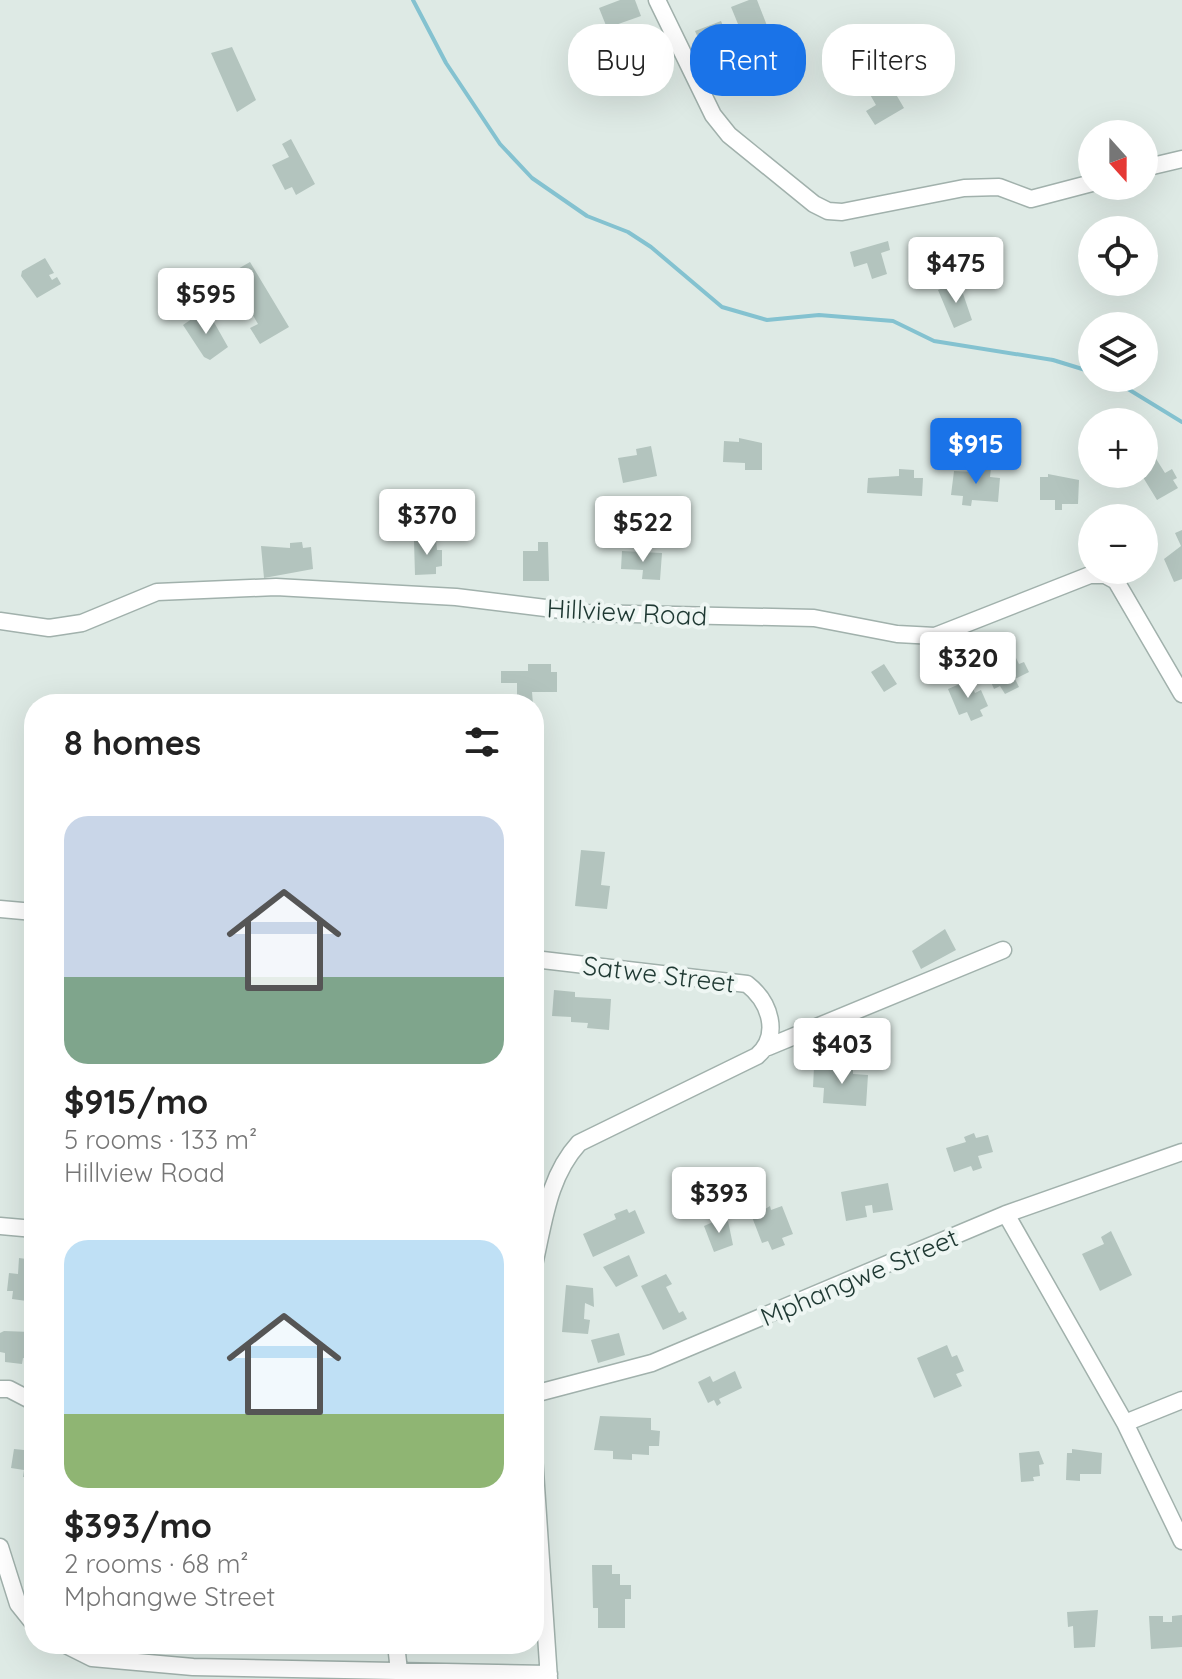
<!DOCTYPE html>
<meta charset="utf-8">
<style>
:root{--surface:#fff;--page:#f2f2f2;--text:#222;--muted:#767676;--accent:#1a73e8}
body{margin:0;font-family:Quicksand,sans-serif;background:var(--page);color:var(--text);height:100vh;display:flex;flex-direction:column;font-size:30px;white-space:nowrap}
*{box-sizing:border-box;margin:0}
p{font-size:26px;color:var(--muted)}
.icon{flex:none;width:44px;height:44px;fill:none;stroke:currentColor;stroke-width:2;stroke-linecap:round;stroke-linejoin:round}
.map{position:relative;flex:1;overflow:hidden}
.sheet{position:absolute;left:24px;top:694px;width:520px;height:960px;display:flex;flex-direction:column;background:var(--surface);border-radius:32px;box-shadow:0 8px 32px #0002}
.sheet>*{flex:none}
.top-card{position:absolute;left:568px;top:24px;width:494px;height:72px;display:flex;gap:16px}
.needle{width:52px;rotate:159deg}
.controls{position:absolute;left:1078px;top:120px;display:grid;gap:16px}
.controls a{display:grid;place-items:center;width:80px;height:80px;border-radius:50%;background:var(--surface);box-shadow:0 8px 32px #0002;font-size:40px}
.price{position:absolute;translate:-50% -68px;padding:0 18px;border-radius:8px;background:#fff;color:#222;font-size:26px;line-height:52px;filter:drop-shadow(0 2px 4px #0008)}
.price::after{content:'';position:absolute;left:50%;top:48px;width:24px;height:18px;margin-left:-12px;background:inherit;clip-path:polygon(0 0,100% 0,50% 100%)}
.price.on{background:var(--accent);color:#fff}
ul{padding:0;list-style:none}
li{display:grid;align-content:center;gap:16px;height:424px;padding:0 40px}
li span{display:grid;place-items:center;height:248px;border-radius:24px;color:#555}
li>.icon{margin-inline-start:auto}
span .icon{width:144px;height:144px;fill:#fffc;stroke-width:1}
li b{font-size:34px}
h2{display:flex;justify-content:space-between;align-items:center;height:96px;padding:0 40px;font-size:34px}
.tag{padding:0 28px;border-radius:32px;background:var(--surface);box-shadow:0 8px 32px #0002;font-size:28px;line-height:72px}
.tag.on{background:var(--accent);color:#fff}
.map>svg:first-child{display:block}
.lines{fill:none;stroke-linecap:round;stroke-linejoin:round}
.stream{stroke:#84c2d0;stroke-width:4}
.building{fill:#b3c4be}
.minor-casing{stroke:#a1b1ac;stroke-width:19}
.minor{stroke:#fff;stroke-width:16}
.labels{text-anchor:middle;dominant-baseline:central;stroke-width:8;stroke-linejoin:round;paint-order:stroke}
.street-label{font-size:26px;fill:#1f3933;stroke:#eef6f3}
</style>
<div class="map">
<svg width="1182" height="1679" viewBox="0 0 1182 1679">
<rect width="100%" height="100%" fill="#deeae5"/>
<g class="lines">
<!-- stream -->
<path class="stream" d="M413,0L446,63L500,144L532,178L587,216L628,232L651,247L722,307L767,320L819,315L893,321L934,341L1053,360L1092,372
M1110,378L1182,422"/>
</g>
<!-- building -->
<path class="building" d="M620,0H635L641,16L607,28L599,8Z
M749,0H757L778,54L754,63L731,7Z
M721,21L736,57L711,67L695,31Z
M931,32L950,61L925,78L900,41L910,34L916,43Z
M232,47L256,100L237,112L211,53Z
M880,67L904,108L875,125L866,111L876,105L861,79Z
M291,139L315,184L296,195L292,187L285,190L272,165L289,157L282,144Z
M888,241L890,250L881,253L887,274L872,279L867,263L854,267L850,252Z
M45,258L54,273L49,275L52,280L57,277L61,284L37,298L21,276L22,271Z
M250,262L289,327L260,344L250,328L258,324L238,290L231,294L222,278Z
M959,282L972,320L954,328L938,290Z
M202,312L207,320L211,317L228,347L210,360L204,357L183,325Z
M739,438L762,443V470H745V463L723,462L724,441L739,442Z
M651,446L657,476L623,483L618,458L637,455L636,449Z
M1153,454L1165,473L1172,469L1177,478L1173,480L1178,488L1157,500L1141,474L1144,460Z
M975,467L991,468L990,477L1000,478L998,502L972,500L971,506L962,505L963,496L951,495L954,471L975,472Z
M899,469L914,470V478H923L922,496L867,493L868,478L899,476Z
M1048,474L1079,480L1078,504H1062V510H1055V500H1040V477H1048Z
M1182,530V579L1174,582L1164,559L1181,546L1175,533Z
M436,540L437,550H442V566L436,567V574L415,575L414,541Z
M302,542L303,548L311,547L313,569L264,578L261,546L290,548V543Z
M538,542H548L549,581H523V551H538Z
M622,551L662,553L660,580L642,579L643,570L621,569Z
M1004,652L1007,658L1014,654L1019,664L1024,662L1029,672L1015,679L1019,687L1005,694L1000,686L994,689L988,675L994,672L990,663Z
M528,664H551V672H557V692H532L533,704H517V683H501V671H528Z
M884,664L897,684L884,692L871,672Z
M969,680L975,693L981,690L988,706L980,710L983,716L971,721L967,712L959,715L948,689Z
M581,850L605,852L601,885L610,886L607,909L575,906Z
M945,929L956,950L921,969L912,951Z
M554,990L575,992V997L611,999L609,1030L587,1028L588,1023L571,1022V1017L552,1016Z
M814,1067L853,1070V1074L868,1075L866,1106L823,1103L824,1088L813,1087Z
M974,1133L976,1138L988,1135L993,1152L978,1156L982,1168L973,1171L971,1166L954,1172L946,1148L966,1142L964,1137Z
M888,1183L893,1210L873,1213L872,1205L865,1206L867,1217L846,1221L841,1192Z
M770,1206L771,1210L782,1206L793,1234L782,1238L785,1245L772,1250L768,1241L762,1243L752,1217Z
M627,1209L629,1213L635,1210L645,1233L593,1257L583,1234L616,1219L614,1214Z
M722,1218L723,1223L728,1221L733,1245L714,1252L704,1226Z
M1111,1231L1132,1275L1100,1291L1082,1254L1104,1244L1101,1237Z
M629,1255L638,1276L616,1287L603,1267Z
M19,1258L34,1260V1302L12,1299L13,1291H7L9,1273L18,1274Z
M666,1274L672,1284L666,1287L679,1313L683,1311L687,1319L663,1330L641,1286Z
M566,1285L593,1288L594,1307L585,1303L584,1319L590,1320L588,1334L562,1332Z
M4,1331L31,1332L29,1359L23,1358L22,1364L5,1362V1353L0,1352V1333Z
M619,1333L625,1355L598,1363L591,1340Z
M947,1345L952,1357L957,1355L964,1371L956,1374L962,1386L934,1398L917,1358Z
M735,1371L742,1388L719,1399L721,1403L717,1406L714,1400L708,1403L698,1382L710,1376L713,1382Z
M600,1416L651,1418V1430L660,1431L659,1446H649V1455L632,1454V1460L613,1459V1451L594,1450Z
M14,1449L34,1451V1478L23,1477L24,1470L11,1468Z
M1072,1449L1102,1453L1101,1474H1080V1481L1066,1480L1067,1453H1072Z
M1039,1451L1044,1464L1039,1465L1040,1476L1033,1477L1034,1481L1021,1482L1019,1453Z
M592,1565H612V1574H620V1585H631V1599H625V1628H598V1608H593Z
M1098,1610L1095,1647L1074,1648L1073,1626L1068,1627L1067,1612Z
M1182,1615V1647L1151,1649L1149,1616H1163V1622H1172V1616Z"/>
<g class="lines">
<defs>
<path id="minor" d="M657,0L713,115L729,135L814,204L828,211L842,212L964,188L999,187L1031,199L1092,183
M1144,168L1182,159
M0,621L49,628L82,623L157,592L276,587L456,597L586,613L814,618L897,634L935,636L1090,575H1105L1116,581L1182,694
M0,909L34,912
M534,959L747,984C770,1002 781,1035 757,1056L579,1143C548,1177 544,1222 534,1265
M768,1047L1003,950
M1006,1214L1125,1423
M0,1226L34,1229
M0,1389H9L34,1402
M534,1394L652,1363L1006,1214L1182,1152
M1182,1400L1125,1423L1182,1541
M534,1456L549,1679
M0,1547L18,1604L34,1624
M64,1644L92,1658L193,1667L549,1674
M396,1644L399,1671"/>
</defs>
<!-- minor casing -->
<use href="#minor" class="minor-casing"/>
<!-- minor -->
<use href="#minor" class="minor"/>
</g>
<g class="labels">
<!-- street labels -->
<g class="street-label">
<text transform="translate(627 612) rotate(3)">Hillview Road</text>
<text transform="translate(659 974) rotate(7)">Satwe Street</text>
<text transform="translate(859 1277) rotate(-23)">Mphangwe Street</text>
</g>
</g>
</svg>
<div class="controls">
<a><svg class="needle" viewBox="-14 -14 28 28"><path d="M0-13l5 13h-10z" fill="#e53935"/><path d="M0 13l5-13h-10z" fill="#767676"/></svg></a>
<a><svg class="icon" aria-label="locate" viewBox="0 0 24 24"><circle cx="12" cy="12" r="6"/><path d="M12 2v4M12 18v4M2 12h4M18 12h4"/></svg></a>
<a><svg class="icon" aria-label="layers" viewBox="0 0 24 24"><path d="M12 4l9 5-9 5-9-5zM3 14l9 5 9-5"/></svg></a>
<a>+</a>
<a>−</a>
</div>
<b class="price" style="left:956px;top:305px">$475</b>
<b class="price" style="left:206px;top:336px">$595</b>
<b class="price on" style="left:976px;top:486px">$915</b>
<b class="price" style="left:427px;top:557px">$370</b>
<b class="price" style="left:643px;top:564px">$522</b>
<b class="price" style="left:968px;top:700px">$320</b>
<b class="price" style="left:842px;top:1086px">$403</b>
<b class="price" style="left:719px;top:1235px">$393</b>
<div class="top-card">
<a class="tag">Buy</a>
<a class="tag on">Rent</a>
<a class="tag">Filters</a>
</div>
<section class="sheet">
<h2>8 homes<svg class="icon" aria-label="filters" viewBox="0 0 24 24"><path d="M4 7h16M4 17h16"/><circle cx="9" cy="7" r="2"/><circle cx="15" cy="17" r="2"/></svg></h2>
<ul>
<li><span style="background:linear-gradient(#c9d6e8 65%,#7fa58c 0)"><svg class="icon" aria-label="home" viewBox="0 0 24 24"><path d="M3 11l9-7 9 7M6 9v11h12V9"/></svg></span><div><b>$915/mo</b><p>5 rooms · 133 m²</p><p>Hillview Road</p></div></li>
<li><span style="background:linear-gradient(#bfe0f5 70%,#8fb573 0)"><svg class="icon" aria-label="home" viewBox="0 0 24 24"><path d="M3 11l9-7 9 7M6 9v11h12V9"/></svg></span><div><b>$393/mo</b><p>2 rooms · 68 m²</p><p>Mphangwe Street</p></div></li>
</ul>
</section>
</div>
